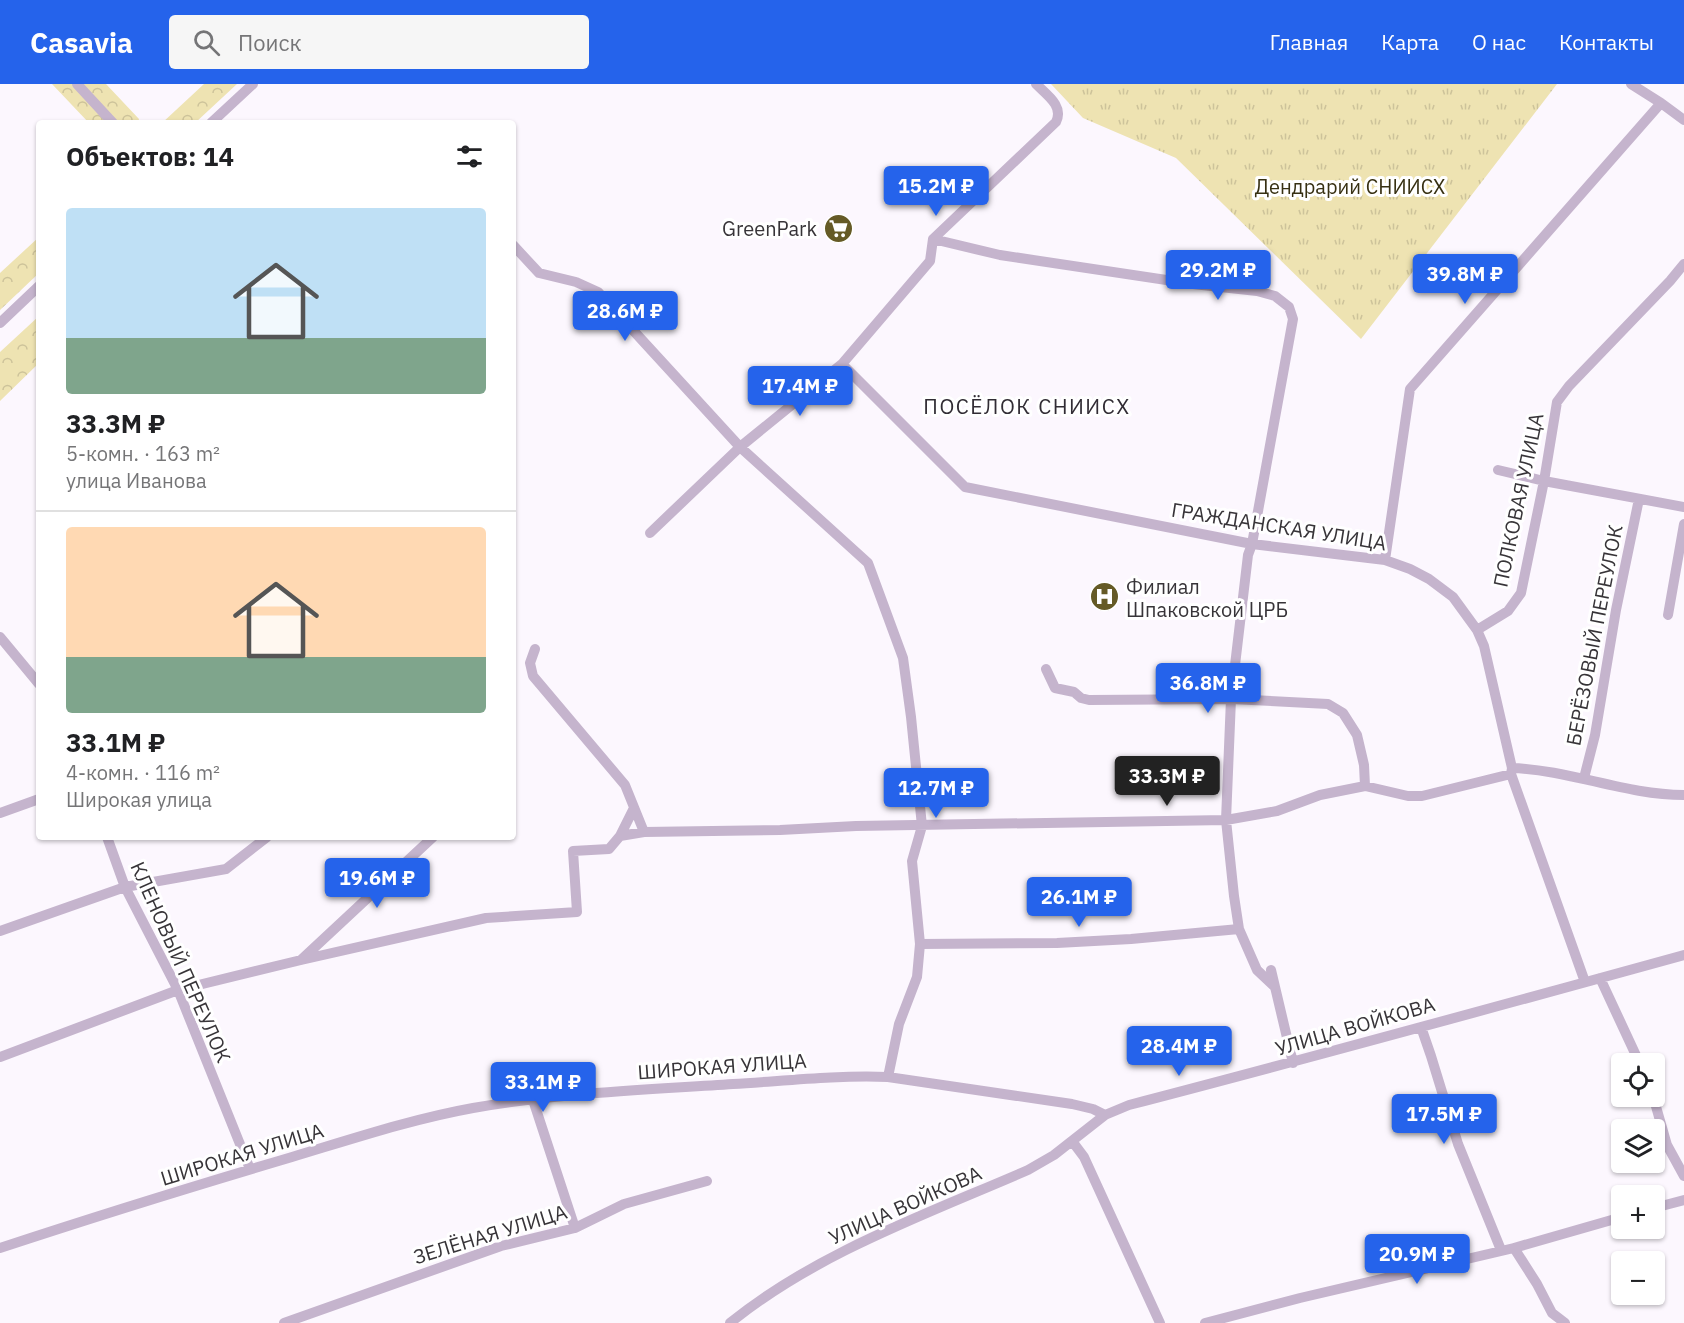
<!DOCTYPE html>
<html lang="ru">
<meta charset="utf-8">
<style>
:root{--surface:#fff;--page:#f6f6f6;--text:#202124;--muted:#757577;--line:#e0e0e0;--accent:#2563eb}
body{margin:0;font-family:"IBM Plex Sans",sans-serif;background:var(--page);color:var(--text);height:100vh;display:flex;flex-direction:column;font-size:22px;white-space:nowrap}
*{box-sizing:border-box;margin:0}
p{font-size:20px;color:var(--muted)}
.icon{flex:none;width:33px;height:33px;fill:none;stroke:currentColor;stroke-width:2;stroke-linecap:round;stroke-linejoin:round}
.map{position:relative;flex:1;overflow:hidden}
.drawer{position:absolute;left:36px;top:36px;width:480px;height:720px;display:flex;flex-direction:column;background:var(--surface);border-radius:6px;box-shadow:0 2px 4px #0004}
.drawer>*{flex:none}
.tools{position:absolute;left:1611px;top:969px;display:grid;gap:12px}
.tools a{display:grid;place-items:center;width:54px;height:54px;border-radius:6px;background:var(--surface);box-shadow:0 2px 4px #0004;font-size:30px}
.price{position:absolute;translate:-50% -51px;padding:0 14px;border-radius:6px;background:var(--accent);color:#fff;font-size:20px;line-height:39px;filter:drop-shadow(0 2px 3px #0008)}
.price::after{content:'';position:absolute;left:50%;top:36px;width:18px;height:14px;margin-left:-9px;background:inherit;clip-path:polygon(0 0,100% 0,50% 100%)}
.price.on{background:#222;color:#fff}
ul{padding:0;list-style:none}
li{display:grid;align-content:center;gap:12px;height:318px;padding:0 30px}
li+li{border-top:2px solid var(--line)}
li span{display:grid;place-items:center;height:186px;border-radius:6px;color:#555}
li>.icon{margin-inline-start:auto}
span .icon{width:108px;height:108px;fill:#fffc;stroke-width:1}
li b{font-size:26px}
h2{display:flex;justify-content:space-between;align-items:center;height:72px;padding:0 30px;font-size:26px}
header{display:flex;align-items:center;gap:36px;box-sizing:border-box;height:84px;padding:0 30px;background:var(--accent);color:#fff}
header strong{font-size:28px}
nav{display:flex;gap:33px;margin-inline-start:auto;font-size:21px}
.search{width:420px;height:54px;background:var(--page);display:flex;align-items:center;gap:15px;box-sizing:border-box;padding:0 21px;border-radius:6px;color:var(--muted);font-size:22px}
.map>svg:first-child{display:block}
.forest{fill:url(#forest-crowns)}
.park{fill:url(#park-tufts)}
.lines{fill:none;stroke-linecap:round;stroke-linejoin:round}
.minor{stroke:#c5b4cd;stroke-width:10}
.labels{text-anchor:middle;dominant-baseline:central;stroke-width:6;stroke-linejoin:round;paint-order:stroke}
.park-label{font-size:20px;fill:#373012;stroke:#fff}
.poi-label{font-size:20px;fill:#373438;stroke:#fff;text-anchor:end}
.street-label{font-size:20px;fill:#373438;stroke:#fff}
.neighbourhood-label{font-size:21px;letter-spacing:1.5px;fill:#312c34;stroke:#fff}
</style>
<header>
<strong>Casavia</strong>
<div class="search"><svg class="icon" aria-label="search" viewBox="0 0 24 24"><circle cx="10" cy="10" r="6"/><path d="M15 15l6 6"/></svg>Поиск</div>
<nav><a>Главная</a><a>Карта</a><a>О нас</a><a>Контакты</a></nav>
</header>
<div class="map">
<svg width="1684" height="1239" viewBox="0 0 1684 1239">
<defs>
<pattern id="forest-crowns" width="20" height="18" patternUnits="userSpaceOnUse" patternTransform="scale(1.5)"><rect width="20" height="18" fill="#eee3b2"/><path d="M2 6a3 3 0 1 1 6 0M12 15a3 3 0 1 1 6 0" fill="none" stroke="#cdc39a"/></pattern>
<pattern id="park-tufts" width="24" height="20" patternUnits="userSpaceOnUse" patternTransform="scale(1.5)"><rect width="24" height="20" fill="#eee3b2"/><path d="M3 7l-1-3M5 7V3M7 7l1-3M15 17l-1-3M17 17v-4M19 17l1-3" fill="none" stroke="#cdc39a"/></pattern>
</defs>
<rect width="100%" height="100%" fill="#fcf7fe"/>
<!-- forest -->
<path class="forest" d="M52,0H106L139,35L138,39H89Z
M204,0H237L195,39H162Z
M39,153V189L0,226V189Z
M39,232V279L0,317V268Z"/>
<!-- park -->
<path class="park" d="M1051,0H1557L1361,255L1176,74L1083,34Z"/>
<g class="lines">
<!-- minor -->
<path class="minor" d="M77,0L113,39
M1631,0L1661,19L1684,36
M211,39L253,0
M933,155L1000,171L1193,200L1257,207L1275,212L1289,223L1293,235L1252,460L1248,471L1231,615L1226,736L1234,812L1239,845L1257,886L1274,902
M513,161L539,189L576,198L598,208L740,363L868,479L903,574L911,633L922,742L912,777L920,860L917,893L899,940L888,993
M0,239L39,202
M842,280L965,403L1252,460L1385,476L1410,485L1429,495L1453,513L1477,546L1484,562L1512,684L1511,690L1585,898
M1498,386L1544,397L1684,423
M650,449L740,363L842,280L930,177L933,155L1056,38C1064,22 1047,11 1036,0
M1385,476L1410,305L1661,19
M1668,531L1684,440
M1477,546L1508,527L1521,509L1544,397L1557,318L1569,302L1670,197L1684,180
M0,553L39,600
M535,565L530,579L533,592L625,701L644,748L780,746L856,742L1226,736L1277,727L1320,711L1365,702L1408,712H1422L1511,690
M1046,585L1055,604L1074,608L1081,614L1089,616L1231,615L1328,620L1343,629L1357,651L1364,681L1365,702
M1512,684C1571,686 1625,711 1684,711
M1584,694L1595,651L1616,526L1639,415
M0,729L39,715
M620,752L644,748
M107,753L125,803L178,906L250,1085
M0,847L125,803L226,785L267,753
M920,860L1057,859L1131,855L1239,845
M301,876L433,753
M1271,886L1293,979
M1600,894L1640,980
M1421,943L1431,972L1458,1060L1501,1166
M0,973L178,906L301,876L486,834L577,828L573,767L609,765L620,752L634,724
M1653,1012L1667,1061L1684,1092
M533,1016L575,1144
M1072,1057L1084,1073L1160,1239
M1654,1124L1684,1116
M0,1164C97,1132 194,1102 292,1073C352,1055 412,1035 473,1024C559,1009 646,1006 733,1000C784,997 836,991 888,993L1072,1020L1093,1025L1105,1031
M1514,1164L1537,1200L1552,1229L1565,1239
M284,1239L501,1162L575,1144L624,1120L707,1097
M730,1239C816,1169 927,1130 1028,1086L1054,1071L1105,1031L1129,1021C1314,973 1499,922 1684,871
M1205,1239L1300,1214L1514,1164L1622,1133"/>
</g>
<!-- icons -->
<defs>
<symbol id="supermarket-disc" viewBox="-11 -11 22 22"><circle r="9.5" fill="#655a26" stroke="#fff"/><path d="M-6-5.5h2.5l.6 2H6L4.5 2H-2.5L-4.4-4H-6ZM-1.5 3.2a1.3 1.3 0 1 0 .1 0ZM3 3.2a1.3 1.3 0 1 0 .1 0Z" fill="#fff"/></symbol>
<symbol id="hospital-disc" viewBox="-11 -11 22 22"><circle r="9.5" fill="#655a26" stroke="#fff"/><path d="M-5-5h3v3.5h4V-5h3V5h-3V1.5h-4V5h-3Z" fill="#fff"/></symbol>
</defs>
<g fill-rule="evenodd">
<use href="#supermarket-disc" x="822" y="128" width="33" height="33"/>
<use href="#hospital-disc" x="1088" y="496" width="33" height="33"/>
</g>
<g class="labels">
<!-- park labels -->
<g class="park-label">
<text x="1350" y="102">Дендрарий СНИИСХ</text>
</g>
<!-- poi labels -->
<g class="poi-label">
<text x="817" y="144">GreenPark</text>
<text x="1126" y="502" text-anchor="start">Филиал<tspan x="1126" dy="23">Шпаковской ЦРБ</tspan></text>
</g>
<!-- street labels -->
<g class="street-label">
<text transform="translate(1518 416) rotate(-78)">ПОЛКОВАЯ УЛИЦА</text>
<text transform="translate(1279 442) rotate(9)">ГРАЖДАНСКАЯ УЛИЦА</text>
<text transform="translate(1594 551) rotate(-79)">БЕРЁЗОВЫЙ ПЕРЕУЛОК</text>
<text transform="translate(181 878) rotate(66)">КЛЕНОВЫЙ ПЕРЕУЛОК</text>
<text transform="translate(1355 942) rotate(-16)">УЛИЦА ВОЙКОВА</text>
<text transform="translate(722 982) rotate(-4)">ШИРОКАЯ УЛИЦА</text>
<text transform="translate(242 1070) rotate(-17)">ШИРОКАЯ УЛИЦА</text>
<text transform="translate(905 1121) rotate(-24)">УЛИЦА ВОЙКОВА</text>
<text transform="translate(490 1150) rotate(-17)">ЗЕЛЁНАЯ УЛИЦА</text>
</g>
<!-- neighbourhood labels -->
<g class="neighbourhood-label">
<text x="1027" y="322">ПОСЁЛОК СНИИСХ</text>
</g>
</g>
</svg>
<div class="tools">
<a><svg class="icon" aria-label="locate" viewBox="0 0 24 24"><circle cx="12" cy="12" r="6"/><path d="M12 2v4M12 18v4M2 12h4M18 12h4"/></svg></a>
<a><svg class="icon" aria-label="layers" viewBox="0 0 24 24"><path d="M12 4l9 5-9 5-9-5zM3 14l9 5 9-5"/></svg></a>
<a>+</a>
<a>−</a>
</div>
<b class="price" style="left:936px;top:133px">15.2M ₽</b>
<b class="price" style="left:1218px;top:217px">29.2M ₽</b>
<b class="price" style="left:1465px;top:221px">39.8M ₽</b>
<b class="price" style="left:625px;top:258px">28.6M ₽</b>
<b class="price" style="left:800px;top:333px">17.4M ₽</b>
<b class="price" style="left:1208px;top:630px">36.8M ₽</b>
<b class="price on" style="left:1167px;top:723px">33.3M ₽</b>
<b class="price" style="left:936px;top:735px">12.7M ₽</b>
<b class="price" style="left:377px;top:825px">19.6M ₽</b>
<b class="price" style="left:1079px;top:844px">26.1M ₽</b>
<b class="price" style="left:1179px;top:993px">28.4M ₽</b>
<b class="price" style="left:543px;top:1029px">33.1M ₽</b>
<b class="price" style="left:1444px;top:1061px">17.5M ₽</b>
<b class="price" style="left:1417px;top:1201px">20.9M ₽</b>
<section class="drawer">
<h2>Объектов: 14<svg class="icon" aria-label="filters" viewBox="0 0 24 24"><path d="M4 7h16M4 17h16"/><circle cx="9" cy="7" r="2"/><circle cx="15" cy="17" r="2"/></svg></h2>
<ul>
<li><span style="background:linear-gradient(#bfe0f5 70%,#7fa58c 0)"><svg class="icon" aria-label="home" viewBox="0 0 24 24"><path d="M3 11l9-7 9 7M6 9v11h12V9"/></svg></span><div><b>33.3M ₽</b><p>5-комн. · 163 m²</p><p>улица Иванова</p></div></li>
<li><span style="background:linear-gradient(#ffd9b3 70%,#7fa58c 0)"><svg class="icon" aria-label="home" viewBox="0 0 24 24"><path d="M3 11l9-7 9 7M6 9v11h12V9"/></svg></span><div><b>33.1M ₽</b><p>4-комн. · 116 m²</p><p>Широкая улица</p></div></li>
</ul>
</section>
</div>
